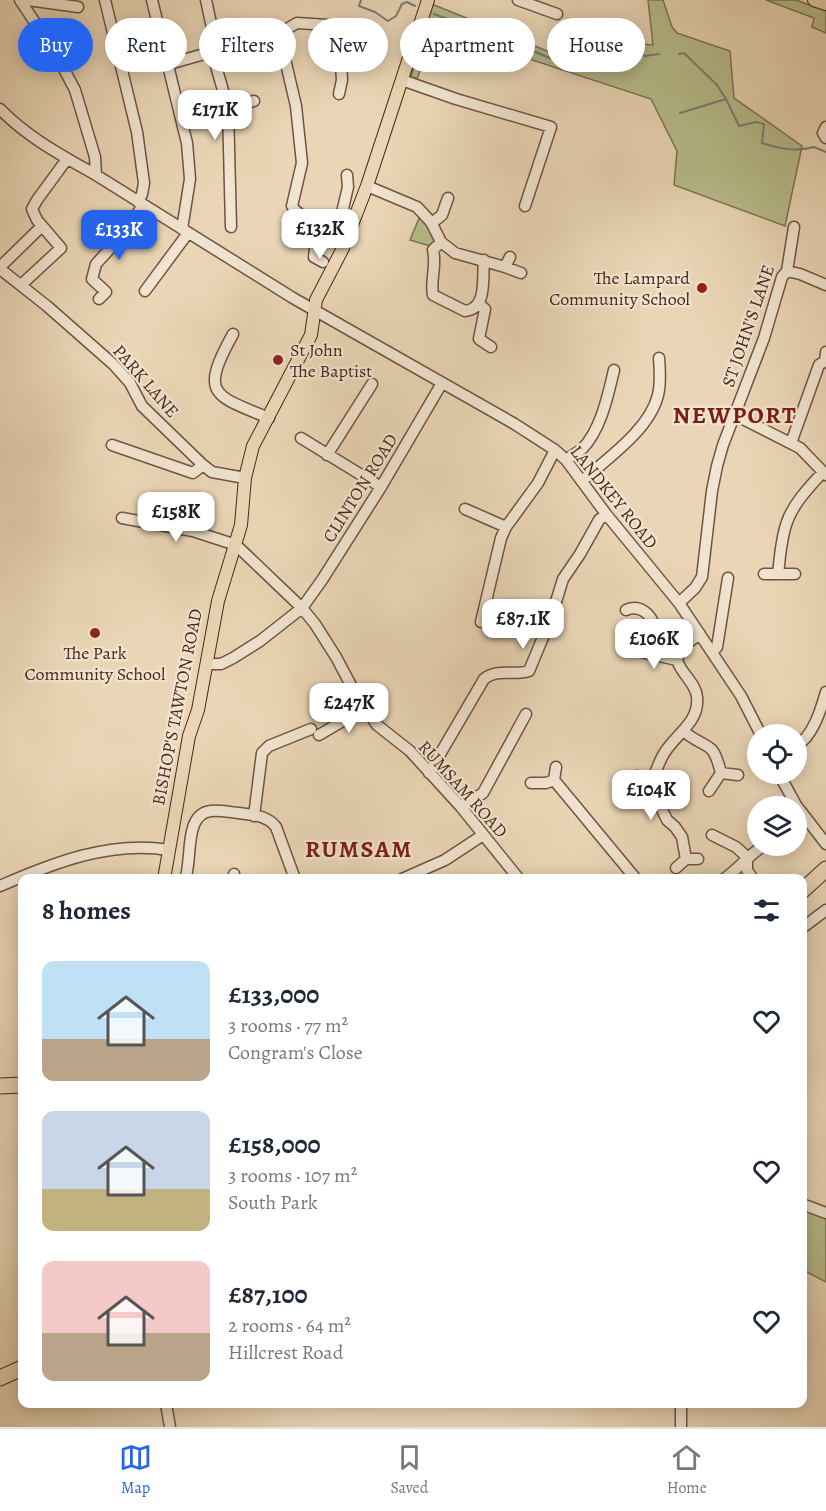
<!DOCTYPE html>
<meta charset="utf-8">
<style>
:root{--surface:#fff;--page:#f2f2f3;--text:#1f2937;--muted:#747a83;--line:#e0e1e3;--accent:#2563eb}
body{margin:0;font-family:Alegreya,serif;background:var(--page);color:var(--text);height:100vh;display:flex;flex-direction:column;font-size:22px;white-space:nowrap}
*{box-sizing:border-box;margin:0}
p{font-size:20px;color:var(--muted)}
.icon{flex:none;width:33px;height:33px;fill:none;stroke:currentColor;stroke-width:2;stroke-linecap:round;stroke-linejoin:round}
.map{position:relative;flex:1;overflow:hidden}
.drawer{position:absolute;left:18px;top:874px;width:789px;height:534px;display:flex;flex-direction:column;background:var(--surface);border-radius:12px;box-shadow:0 3px 15px #0003}
.drawer>*{flex:none}
.banner{position:absolute;left:18px;top:18px;width:790px;height:54px;display:flex;gap:12px}
.tools{position:absolute;left:747px;top:724px;display:grid;gap:12px}
.tools a{display:grid;place-items:center;width:60px;height:60px;border-radius:50%;background:var(--surface);box-shadow:0 3px 15px #0003;font-size:30px}
.price{position:absolute;translate:-50% -51px;padding:0 14px;border-radius:12px;background:#fff;color:#222;font-size:20px;line-height:39px;filter:drop-shadow(0 2px 3px #0008)}
.price::after{content:'';position:absolute;left:50%;top:36px;width:18px;height:14px;margin-left:-9px;background:inherit;clip-path:polygon(0 0,100% 0,50% 100%)}
.price.current{background:var(--accent);color:#fff}
ul{padding:0;list-style:none}
li{display:flex;align-items:center;gap:18px;height:150px;padding:0 24px}
li span{display:grid;place-items:center;flex:none;width:168px;height:120px;border-radius:12px;color:#555}
li>.icon{margin-inline-start:auto}
span .icon{width:72px;height:72px;fill:#fffc;stroke-width:1}
li b{font-size:26px}
h2{display:flex;justify-content:space-between;align-items:center;height:72px;padding:0 24px;font-size:26px}
.tag{padding:0 21px;border-radius:27px;background:var(--surface);box-shadow:0 3px 15px #0003;font-size:21px;line-height:54px}
.tag.current{background:var(--accent);color:#fff}
.menu{display:flex;justify-content:space-around;align-items:center;height:84px;border-top:2px solid var(--line);background:var(--surface);font-size:16px;color:var(--muted)}
.menu a{display:grid;justify-items:center;gap:3px}
.menu .current{color:var(--accent)}
.map>svg:first-child{display:block}
.green{fill:#b7bd8d;stroke:#807253;stroke-width:1.5}
.lines{fill:none;stroke-linecap:round;stroke-linejoin:round}
.stream{stroke:#7b7d79;stroke-width:2}
.minor-casing{stroke:#705440;stroke-width:13}
.major-casing{stroke:#482819;stroke-width:14}
.highway-casing{stroke:#482819;stroke-width:17}
.minor{stroke:#f1e4d0;stroke-width:10}
.major{stroke:#ead6b6;stroke-width:12}
.highway{stroke:#ead6b6;stroke-width:15}
.poi-dot{fill:#8f2418;stroke:#f1e4d0;stroke-width:2}
.labels{text-anchor:middle;dominant-baseline:central;stroke-width:4.5;stroke-linejoin:round;paint-order:stroke}
.poi-label{font-size:18px;fill:#482819;stroke:#f1e4d0;text-anchor:end}
.street-label{font-size:18px;fill:#482819;stroke:#f1e4d0}
.district-label{font-size:24px;font-weight:bold;letter-spacing:1.5px;fill:#7a1f14;stroke:#f1e4d0}
</style>
<div class="map">
<svg width="826" height="1427" viewBox="0 0 826 1427">
<rect width="100%" height="100%" fill="#ead6b6"/>
<filter id="stains"><feTurbulence type="fractalNoise" baseFrequency=".00333" numOctaves="4"/><feColorMatrix values="0 0 0 0 .2 0 0 0 0 .09 0 0 0 0 .02 0 0 0 .5 -.17"/></filter>
<radialGradient id="worn" r=".72"><stop offset=".6" stop-color="#630" stop-opacity="0"/><stop offset="1" stop-color="#630" stop-opacity=".3"/></radialGradient>
<!-- green -->
<path class="green" d="M648,0H663L672,27L677,33L730,51L734,98L802,146L785,226L674,185L677,151L651,99L435,28L417,79L411,77L432,4L569,60L621,61L627,43L653,45Z
M766,0H796L826,11V33L812,27L814,18Z
M420,216L427,221L437,241L434,247L410,240Z
M802,1208L826,1217V1282L803,1270Z"/>
<g class="lines">
<!-- stream -->
<path class="stream" d="M361,0L359,6L375,12L388,21L396,16L402,4L407,2L415,6
M434,14L524,47L568,66L626,70L630,67L629,56L632,52L645,56L659,54
M679,54L684,53L717,85L726,99L739,126L756,122L764,124L762,143C780,149 796,152 814,147L826,152
M680,113L726,99"/>
<defs>
<path id="minor" d="M20,0L57,56L75,90L95,157L96,175
M28,0L78,7
M105,0L137,132L144,183L142,194L138,202
M152,0L187,143L190,179L182,229
M206,0L217,51
M518,0L557,14
M276,44L285,30L297,23L343,26L340,48L342,80L339,94
M117,49L163,39
M212,52L228,108L231,227
M169,64L257,39L276,44L285,59L296,106L302,163L292,206C300,219 324,226 340,221L348,187L347,175
M402,80L456,99L551,127L525,206
M228,108L254,101
M0,109C27,137 61,155 96,175L293,298L513,423L555,450L566,460L606,514L679,603L741,696L761,735
M826,127L823,133L826,138
M367,186L417,207L431,222L441,242L455,253L505,267L510,257
M318,221L314,257L323,262
M432,223L442,215L448,198
M441,242L433,250C437,266 430,279 433,295L465,311C488,309 482,277 484,260
M0,267L42,226
M505,267L521,273
M0,269L47,306L113,364L130,383L142,406L203,465L212,472L245,478
M787,271L800,274L826,285
M21,285L61,248L37,220L32,209L37,200L67,159
M145,291L188,233
M99,299L106,292L92,279L96,264L126,231L143,205
M479,304L485,309L479,339L491,347
M233,334C200,394 212,395 269,418
M735,415L800,448L826,475
M301,438L381,487
M791,443L819,365L825,361L826,352
M112,445L193,473L203,465
M327,455L372,384
M566,460C571,456 577,453 582,449C601,430 608,395 614,370
M582,481C608,458 650,429 658,395C661,383 660,370 659,358
M465,509L506,527
M122,518L193,531L236,545L302,608L315,624L336,657L354,691L377,725L410,751L461,807L519,879
M764,574H795
M778,574C780,557 781,538 787,522C793,504 810,486 823,472
M679,603L695,588L702,577L712,491L717,466L723,445L764,338L782,277L787,271L794,227
M626,610C640,604 652,614 655,629C656,637 652,646 649,654
M481,622L501,538L506,527L538,483L555,450
M637,651L677,660
M712,652L717,647L728,578
M207,664H221L233,658L260,641L302,608L322,580L381,487L442,383
M684,731C692,740 707,744 712,750C717,756 719,766 721,773L709,791
M319,735L365,708
M796,746C813,737 821,709 826,692
M429,773L484,679C497,668 513,676 529,671L551,618L563,579L580,554L599,520L606,514
M721,773L738,775
M779,774L796,805L826,844
M637,776L657,799L667,820L675,827L682,837L686,859L676,868
M554,780L556,767
M531,783H546L554,780L636,879
M649,787C654,777 657,767 662,757C672,736 700,724 697,697C696,683 681,674 677,660L682,647L700,634
M461,807L483,793L526,714
M254,816L262,753L269,746L311,729
M758,825V826
M712,835L736,847L747,857V870L753,879
M686,859H698
M234,874L235,879
M185,879C193,860 183,814 211,811C219,810 229,812 238,813C252,815 267,815 276,827L295,879
M402,879L445,860L483,835
M724,879C738,869 748,856 763,846
M0,886C53,863 111,840 169,850
M802,928L826,910
M802,1204L826,1213
M166,1404L170,1427
M681,1404V1427"/>
<path id="major" d="M814,0L826,4
M164,879L189,736L198,710L218,601L241,525L245,478L253,446L311,335L316,300L343,248L367,186L428,0"/>
<path id="highway" d="M802,891L826,869
M0,1086L22,1085
M0,1378L22,1368"/>
</defs>
<!-- minor casing -->
<use href="#minor" class="minor-casing"/>
<!-- major casing -->
<use href="#major" class="major-casing"/>
<!-- highway casing -->
<use href="#highway" class="highway-casing"/>
<!-- minor -->
<use href="#minor" class="minor"/>
<!-- major -->
<use href="#major" class="major"/>
<!-- highway -->
<use href="#highway" class="highway"/>
</g>
<!-- markers -->
<g class="poi-dot">
<circle cx="702" cy="288" r="6"/>
<circle cx="278" cy="360" r="6"/>
<circle cx="95" cy="633" r="6"/>
</g>
<g class="labels">
<!-- poi labels -->
<g class="poi-label">
<text x="690" y="278">The Lampard<tspan x="690" dy="21">Community School</tspan></text>
<text x="290" y="350" text-anchor="start">St John<tspan x="290" dy="21">The Baptist</tspan></text>
<text x="95" y="653" text-anchor="middle">The Park<tspan x="95" dy="21">Community School</tspan></text>
</g>
<!-- street labels -->
<g class="street-label">
<text transform="translate(748 326) rotate(-71)">ST JOHN'S LANE</text>
<text transform="translate(146 381) rotate(49)">PARK LANE</text>
<text transform="translate(360 488) rotate(-58)">CLINTON ROAD</text>
<text transform="translate(614 497) rotate(51)">LANDKEY ROAD</text>
<text transform="translate(177 707) rotate(-79)">BISHOP'S TAWTON ROAD</text>
<text transform="translate(463 789) rotate(48)">RUMSAM ROAD</text>
</g>
<!-- district labels -->
<g class="district-label">
<text x="735" y="415">NEWPORT</text>
<text x="359" y="849">RUMSAM</text>
</g>
</g>
<rect width="100%" height="100%" filter="url(#stains)"/>
<rect width="100%" height="100%" fill="url(#worn)"/>
</svg>
<div class="tools">
<a><svg class="icon" aria-label="locate" viewBox="0 0 24 24"><circle cx="12" cy="12" r="6"/><path d="M12 2v4M12 18v4M2 12h4M18 12h4"/></svg></a>
<a><svg class="icon" aria-label="layers" viewBox="0 0 24 24"><path d="M12 4l9 5-9 5-9-5zM3 14l9 5 9-5"/></svg></a>
</div>
<b class="price" style="left:215px;top:141px">£171K</b>
<b class="price" style="left:320px;top:260px">£132K</b>
<b class="price current" style="left:119px;top:261px">£133K</b>
<b class="price" style="left:176px;top:543px">£158K</b>
<b class="price" style="left:523px;top:650px">£87.1K</b>
<b class="price" style="left:654px;top:670px">£106K</b>
<b class="price" style="left:349px;top:734px">£247K</b>
<b class="price" style="left:651px;top:821px">£104K</b>
<div class="banner">
<a class="tag current">Buy</a>
<a class="tag">Rent</a>
<a class="tag">Filters</a>
<a class="tag">New</a>
<a class="tag">Apartment</a>
<a class="tag">House</a>
</div>
<section class="drawer">
<h2>8 homes<svg class="icon" aria-label="filters" viewBox="0 0 24 24"><path d="M4 7h16M4 17h16"/><circle cx="9" cy="7" r="2"/><circle cx="15" cy="17" r="2"/></svg></h2>
<ul>
<li><span style="background:linear-gradient(#bfe0f5 65%,#b9a48a 0)"><svg class="icon" aria-label="home" viewBox="0 0 24 24"><path d="M3 11l9-7 9 7M6 9v11h12V9"/></svg></span><div><b>£133,000</b><p>3 rooms · 77 m²</p><p>Congram's Close</p></div><svg class="icon" aria-label="heart" viewBox="0 0 24 24"><path d="M12 20l-8-8c-3-5 5-10 8-4 3-6 11-1 8 4z"/></svg></li>
<li><span style="background:linear-gradient(#c9d6e8 65%,#c2b280 0)"><svg class="icon" aria-label="home" viewBox="0 0 24 24"><path d="M3 11l9-7 9 7M6 9v11h12V9"/></svg></span><div><b>£158,000</b><p>3 rooms · 107 m²</p><p>South Park</p></div><svg class="icon" aria-label="heart" viewBox="0 0 24 24"><path d="M12 20l-8-8c-3-5 5-10 8-4 3-6 11-1 8 4z"/></svg></li>
<li><span style="background:linear-gradient(#f6c9c9 60%,#b9a48a 0)"><svg class="icon" aria-label="home" viewBox="0 0 24 24"><path d="M3 11l9-7 9 7M6 9v11h12V9"/></svg></span><div><b>£87,100</b><p>2 rooms · 64 m²</p><p>Hillcrest Road</p></div><svg class="icon" aria-label="heart" viewBox="0 0 24 24"><path d="M12 20l-8-8c-3-5 5-10 8-4 3-6 11-1 8 4z"/></svg></li>
</ul>
</section>
</div>
<nav class="menu">
<a class="current"><svg class="icon" aria-label="map" viewBox="0 0 24 24"><path d="M3 6l6-2 6 2 6-2v14l-6 2-6-2-6 2zM9 4v14M15 6v14"/></svg>Map</a>
<a><svg class="icon" aria-label="saved" viewBox="0 0 24 24"><path d="M7 4h10v16l-5-4-5 4z"/></svg>Saved</a>
<a><svg class="icon" aria-label="home" viewBox="0 0 24 24"><path d="M3 11l9-7 9 7M6 9v11h12V9"/></svg>Home</a>
</nav>
